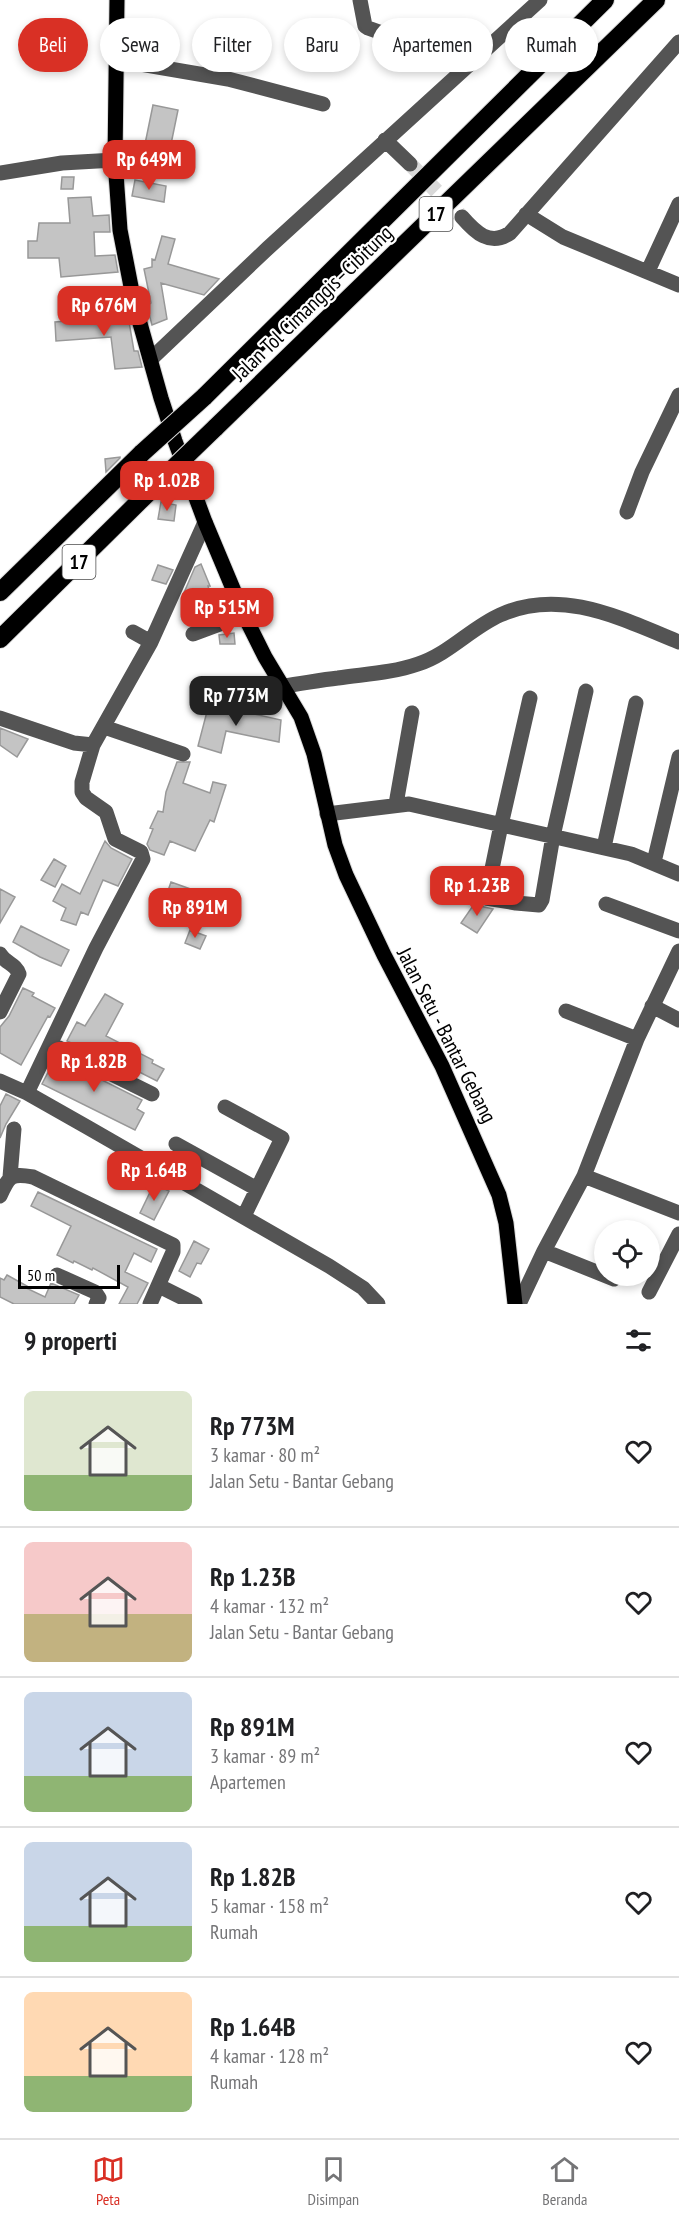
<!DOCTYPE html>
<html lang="id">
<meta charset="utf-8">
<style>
:root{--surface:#fff;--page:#f2f2f2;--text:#202124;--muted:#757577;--line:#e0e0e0;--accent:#d93025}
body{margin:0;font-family:"PT Sans Narrow",sans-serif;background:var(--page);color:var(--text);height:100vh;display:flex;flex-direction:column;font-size:22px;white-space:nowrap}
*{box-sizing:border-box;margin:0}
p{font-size:20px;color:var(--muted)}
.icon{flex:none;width:33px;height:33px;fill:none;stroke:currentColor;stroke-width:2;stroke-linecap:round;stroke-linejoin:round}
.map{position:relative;height:1304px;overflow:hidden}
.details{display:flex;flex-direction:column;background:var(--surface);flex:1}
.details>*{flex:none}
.top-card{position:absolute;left:18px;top:18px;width:644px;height:54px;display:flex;gap:12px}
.buttons{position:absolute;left:594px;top:1220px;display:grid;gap:12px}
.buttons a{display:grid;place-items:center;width:66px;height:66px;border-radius:50%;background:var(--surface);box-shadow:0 3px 9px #0003;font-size:30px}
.scale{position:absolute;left:18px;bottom:15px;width:102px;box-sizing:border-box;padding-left:6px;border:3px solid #000;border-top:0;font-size:16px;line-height:21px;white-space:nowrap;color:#000;-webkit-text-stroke:4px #fff;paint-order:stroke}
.price{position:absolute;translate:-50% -51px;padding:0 14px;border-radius:12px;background:var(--accent);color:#fff;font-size:20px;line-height:39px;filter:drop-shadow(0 2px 3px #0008)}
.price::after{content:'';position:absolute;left:50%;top:36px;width:18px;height:14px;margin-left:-9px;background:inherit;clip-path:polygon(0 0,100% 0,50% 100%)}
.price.on{background:#222;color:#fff}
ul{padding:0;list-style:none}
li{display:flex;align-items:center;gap:18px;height:150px;padding:0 24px}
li+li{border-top:2px solid var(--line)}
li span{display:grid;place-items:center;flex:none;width:168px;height:120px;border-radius:9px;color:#555}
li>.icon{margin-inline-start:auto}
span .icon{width:72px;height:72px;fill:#fffc;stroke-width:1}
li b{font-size:26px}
h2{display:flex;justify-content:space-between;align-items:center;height:72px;padding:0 24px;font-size:26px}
.pill{padding:0 21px;border-radius:27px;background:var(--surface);box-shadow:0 3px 9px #0003;font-size:21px;line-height:54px}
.pill.on{background:var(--accent);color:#fff}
.menu{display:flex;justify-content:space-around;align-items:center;height:84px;border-top:2px solid var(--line);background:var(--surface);font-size:16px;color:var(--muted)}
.menu a{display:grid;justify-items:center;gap:3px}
.menu .on{color:var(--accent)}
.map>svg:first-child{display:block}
.building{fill:#c4c4c4;stroke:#989898;stroke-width:1.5}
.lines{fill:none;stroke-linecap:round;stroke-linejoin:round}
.minor-tunnel{stroke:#d9d9d9;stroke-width:15;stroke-dasharray:15 8;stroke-linecap:butt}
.major-casing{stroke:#dbdbdb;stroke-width:17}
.highway-casing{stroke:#dbdbdb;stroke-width:20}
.minor{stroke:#545454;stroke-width:15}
.major{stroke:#000;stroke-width:15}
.highway{stroke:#000;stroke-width:18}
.highway-bridge-casing{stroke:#dbdbdb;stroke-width:20;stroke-linecap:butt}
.highway-bridge{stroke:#000;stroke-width:18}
.labels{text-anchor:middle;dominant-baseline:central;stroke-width:4.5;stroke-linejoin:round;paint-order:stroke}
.shield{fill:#fff;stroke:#4c4c4c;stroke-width:1.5}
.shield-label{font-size:20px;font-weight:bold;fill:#000}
.street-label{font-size:21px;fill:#000;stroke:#fff}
</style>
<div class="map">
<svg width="679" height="1304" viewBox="0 0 679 1304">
<rect width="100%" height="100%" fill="#fff"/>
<!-- building -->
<path class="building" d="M153,105L178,110L170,149L145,144Z
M62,177H74L73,189H61Z
M135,180L166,186L164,202L132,196Z
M91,197L93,216L109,215L110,232H94L95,256L115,255L118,272L61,277L59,258H28V241H37L39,223H70L68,198Z
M162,236L175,239L168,264L219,279L204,295L161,283L167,319L152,325L147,306L151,303L144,269L152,267V259L155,260Z
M128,316L134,351H138L142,367L115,369L111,337L56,341L55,322Z
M120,457V458L106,472L105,459Z
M161,502L176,505L174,521L158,519Z
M201,564L210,586H208L214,607L190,615L183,595L195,567Z
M158,565L173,570L166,584L152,580Z
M234,633L235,644H220L219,635Z
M209,704L281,720L279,742L226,731L221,753L198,746Z
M0,728L28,739L17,757L0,745Z
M177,762H190L183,783L210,793L213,782L226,785L214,822L210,820L195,851L170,841L164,855L150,850L147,844L153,829L150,828L158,811L163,812L166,792Z
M105,841L111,848L132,859L118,886L103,880L88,915L81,912L76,925L61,920L66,908L53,901L62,884L80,894Z
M54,859L66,866L55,887L41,880Z
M171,882L210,896L201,923L162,908Z
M0,889L15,897L0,923Z
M477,900L480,906L493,909L477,933L461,923Z
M21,926L69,950L61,966L40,957L13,942Z
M190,930L206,936L200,949L185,943Z
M23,988L34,993L32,996L55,1008L50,1017L48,1016L21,1065L0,1053V1027L9,1016Z
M105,994L123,1004L106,1036L153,1060L152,1063L164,1069L157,1081L90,1047L88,1051L67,1041L77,1022L85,1026Z
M56,1057L142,1100L137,1109L144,1113L135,1130L42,1084Z
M6,1094L20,1101L6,1124L0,1138V1106Z
M154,1184L169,1191L154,1220L140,1213Z
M38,1192L157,1249L151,1262L134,1253L125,1272L148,1283L137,1304H119L128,1287L93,1268L92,1270L74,1261L73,1263L57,1255L71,1226L31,1206Z
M194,1241L209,1249L201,1264L197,1263L190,1277L179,1271Z
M7,1275L27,1286L26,1288L45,1297L51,1283L79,1295L74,1304H14L0,1297V1278L4,1280Z"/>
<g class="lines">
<!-- minor-tunnel -->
<path class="minor-tunnel" d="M410,164L462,217"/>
<defs>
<path id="major" d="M117,0L115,160L120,230L134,302L161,398L175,441L205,522L244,615L265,657L301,717L314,754L335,845L346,875L384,955L442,1066L499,1195L506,1223L515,1304"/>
<path id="highway" d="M204,397L605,0
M215,428L656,0
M0,592L142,453
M0,639L157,484"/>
</defs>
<!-- major casing -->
<use href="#major" class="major-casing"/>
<!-- highway casing -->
<use href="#highway" class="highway-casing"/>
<!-- minor -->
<path class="minor" d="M360,0L365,26L368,28L424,48L462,69
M117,60L228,79L323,104
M385,140L410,164
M0,173L62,163L115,160
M526,214L563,237L679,285
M462,217C475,232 490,247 510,233L679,42
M648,271L679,204
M151,359L268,248L540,0
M627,512L642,472L679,395
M133,632L151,642
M193,634L244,615
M283,686C301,684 319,680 338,678C365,674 392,673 418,664C449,654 471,628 500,615C561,587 622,619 679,642
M530,698L501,825L486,898L516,903L539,905L542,900L553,836L586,691
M0,718L74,743L93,745L151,642L205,522
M104,727L183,754
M396,804L412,713
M327,814L409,804L631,854L679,874
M604,847L636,703
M654,862L679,757
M606,904L679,931
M0,954C5,963 16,964 19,974L0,1012
M652,1006L679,1020
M566,1011L637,1039
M51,1044L152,1094
M0,1081L27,1093L87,1127L329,1266L363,1288L378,1304
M27,1093L96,948L143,859L141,852L115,839L106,812L86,798L82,792V782L93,745
M225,1107L282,1138L244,1216
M176,1144L257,1189
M584,1176L679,1213
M10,1177L14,1129
M0,1196C9,1176 11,1173 33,1177L173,1245V1252L150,1304
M544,1251L614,1279
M57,1275L95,1292L99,1298L96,1304
M159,1286L195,1304
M649,1292L679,1234
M519,1304L544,1251L584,1176L637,1039L679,951"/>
<!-- major -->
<use href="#major" class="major"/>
<!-- highway -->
<use href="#highway" class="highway"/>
<defs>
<path id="highway-bridge" d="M142,453L204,397
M157,484L215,428"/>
</defs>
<!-- highway-bridge casing -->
<use href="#highway-bridge" class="highway-bridge-casing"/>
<!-- highway-bridge -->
<use href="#highway-bridge" class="highway-bridge"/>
</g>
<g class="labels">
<!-- shield labels -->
<g class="shield">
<rect x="419.5" y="197" width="33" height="34" rx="4.5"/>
<rect x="62.5" y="545" width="33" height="34" rx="4.5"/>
</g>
<g class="shield-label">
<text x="436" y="214">17</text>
<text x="79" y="562">17</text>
</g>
<!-- street labels -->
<g class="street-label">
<text transform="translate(312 303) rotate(-44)">Jalan Tol Cimanggis–Cibitung</text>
<text transform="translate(447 1035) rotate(63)">Jalan Setu - Bantar Gebang</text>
</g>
</g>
</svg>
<div class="buttons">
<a><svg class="icon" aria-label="locate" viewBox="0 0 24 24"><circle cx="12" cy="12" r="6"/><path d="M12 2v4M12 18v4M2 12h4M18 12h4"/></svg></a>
</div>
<div class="scale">50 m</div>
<b class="price" style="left:149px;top:191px">Rp 649M</b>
<b class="price" style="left:104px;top:337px">Rp 676M</b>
<b class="price" style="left:167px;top:512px">Rp 1.02B</b>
<b class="price" style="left:227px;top:639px">Rp 515M</b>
<b class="price on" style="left:236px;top:727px">Rp 773M</b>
<b class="price" style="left:477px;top:917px">Rp 1.23B</b>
<b class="price" style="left:195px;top:939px">Rp 891M</b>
<b class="price" style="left:94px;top:1093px">Rp 1.82B</b>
<b class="price" style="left:154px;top:1202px">Rp 1.64B</b>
<div class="top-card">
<a class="pill on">Beli</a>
<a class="pill">Sewa</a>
<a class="pill">Filter</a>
<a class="pill">Baru</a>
<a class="pill">Apartemen</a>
<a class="pill">Rumah</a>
</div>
</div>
<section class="details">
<h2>9 properti<svg class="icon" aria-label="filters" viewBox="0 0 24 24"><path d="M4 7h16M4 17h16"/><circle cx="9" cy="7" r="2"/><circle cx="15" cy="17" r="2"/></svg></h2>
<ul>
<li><span style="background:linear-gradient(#dfe7d0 70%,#8fb573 0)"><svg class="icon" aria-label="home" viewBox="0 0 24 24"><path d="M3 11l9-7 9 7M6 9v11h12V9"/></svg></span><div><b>Rp 773M</b><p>3 kamar · 80 m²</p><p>Jalan Setu - Bantar Gebang</p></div><svg class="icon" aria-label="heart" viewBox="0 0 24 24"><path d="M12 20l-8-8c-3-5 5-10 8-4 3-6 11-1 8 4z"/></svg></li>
<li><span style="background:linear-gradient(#f6c9c9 60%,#c2b280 0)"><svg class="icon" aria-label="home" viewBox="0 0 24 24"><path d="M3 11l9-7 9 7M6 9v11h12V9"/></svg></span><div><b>Rp 1.23B</b><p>4 kamar · 132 m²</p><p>Jalan Setu - Bantar Gebang</p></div><svg class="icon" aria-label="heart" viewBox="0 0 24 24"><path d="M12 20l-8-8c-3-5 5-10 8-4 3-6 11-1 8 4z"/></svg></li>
<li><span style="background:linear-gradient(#c9d6e8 70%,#8fb573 0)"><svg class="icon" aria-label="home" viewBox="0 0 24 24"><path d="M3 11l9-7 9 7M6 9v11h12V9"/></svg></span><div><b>Rp 891M</b><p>3 kamar · 89 m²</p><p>Apartemen</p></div><svg class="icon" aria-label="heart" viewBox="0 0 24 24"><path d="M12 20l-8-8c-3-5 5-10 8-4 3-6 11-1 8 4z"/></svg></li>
<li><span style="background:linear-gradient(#c9d6e8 70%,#8fb573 0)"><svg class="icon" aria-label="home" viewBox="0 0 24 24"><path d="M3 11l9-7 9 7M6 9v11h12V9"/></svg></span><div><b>Rp 1.82B</b><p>5 kamar · 158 m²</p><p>Rumah</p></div><svg class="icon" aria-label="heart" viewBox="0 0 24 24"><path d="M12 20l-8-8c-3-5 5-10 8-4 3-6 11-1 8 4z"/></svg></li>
<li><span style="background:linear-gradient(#ffd9b3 70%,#8fb573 0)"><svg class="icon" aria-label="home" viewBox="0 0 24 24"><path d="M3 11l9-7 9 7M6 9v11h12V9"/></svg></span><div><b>Rp 1.64B</b><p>4 kamar · 128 m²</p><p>Rumah</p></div><svg class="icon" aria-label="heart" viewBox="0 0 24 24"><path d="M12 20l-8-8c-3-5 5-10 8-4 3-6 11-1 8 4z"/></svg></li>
</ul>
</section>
<nav class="menu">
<a class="on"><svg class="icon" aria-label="map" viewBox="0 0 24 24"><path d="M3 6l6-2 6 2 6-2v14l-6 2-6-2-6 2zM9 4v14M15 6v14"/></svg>Peta</a>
<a><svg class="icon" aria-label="saved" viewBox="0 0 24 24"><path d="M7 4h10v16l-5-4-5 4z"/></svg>Disimpan</a>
<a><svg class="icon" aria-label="home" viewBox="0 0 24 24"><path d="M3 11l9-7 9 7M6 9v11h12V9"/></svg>Beranda</a>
</nav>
